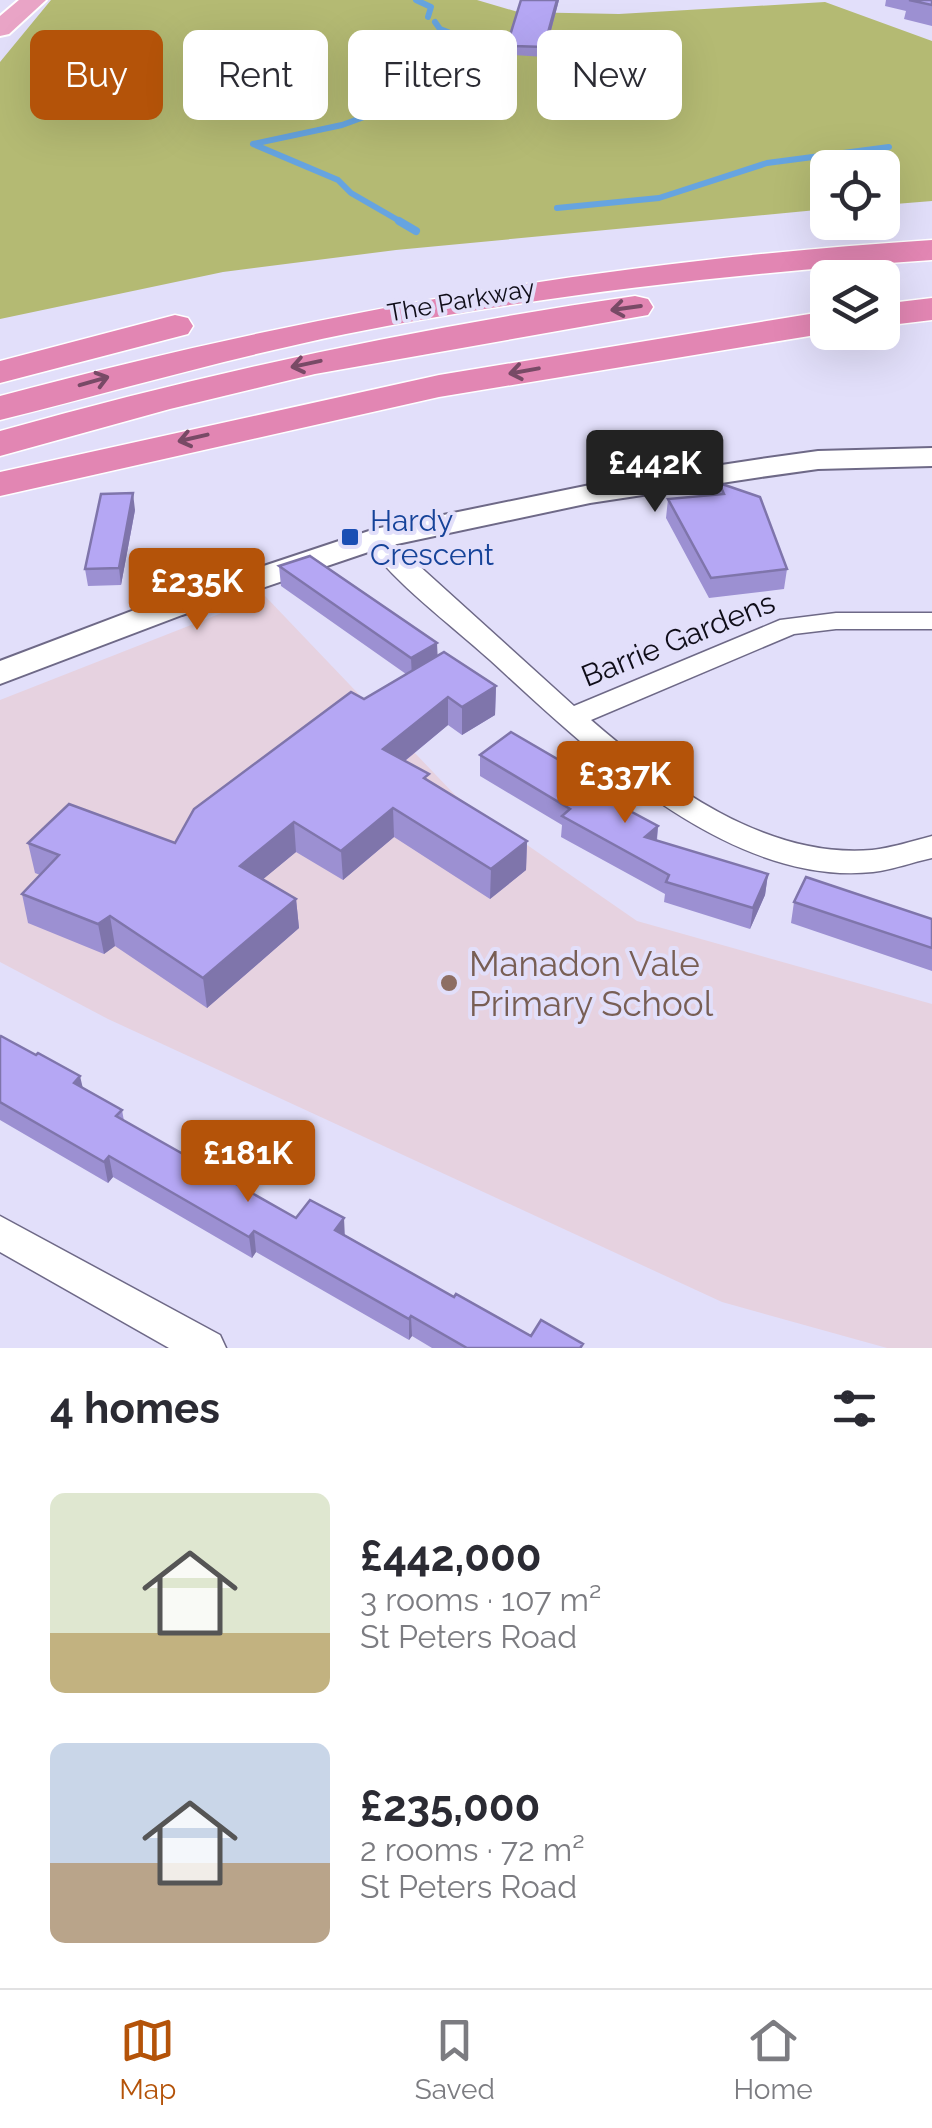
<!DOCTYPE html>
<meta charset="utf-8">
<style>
:root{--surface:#fff;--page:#f7f7f7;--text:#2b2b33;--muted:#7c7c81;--line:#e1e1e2;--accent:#b45309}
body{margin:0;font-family:Raleway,sans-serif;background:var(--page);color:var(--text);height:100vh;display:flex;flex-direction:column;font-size:38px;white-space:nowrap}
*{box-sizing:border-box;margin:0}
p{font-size:32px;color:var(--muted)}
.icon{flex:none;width:55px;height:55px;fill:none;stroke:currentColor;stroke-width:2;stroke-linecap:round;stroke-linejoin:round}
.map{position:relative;height:1348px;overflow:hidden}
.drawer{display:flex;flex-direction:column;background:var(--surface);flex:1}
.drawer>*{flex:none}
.guide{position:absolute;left:30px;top:30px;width:872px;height:90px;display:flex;gap:20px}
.tools{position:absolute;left:810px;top:150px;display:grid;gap:20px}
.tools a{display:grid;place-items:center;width:90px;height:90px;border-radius:15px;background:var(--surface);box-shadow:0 10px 40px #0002;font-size:50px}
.price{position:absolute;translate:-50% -85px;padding:0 22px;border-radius:10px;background:var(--accent);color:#fff;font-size:32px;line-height:65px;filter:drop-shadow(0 2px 5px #0008)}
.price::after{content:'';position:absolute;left:50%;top:60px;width:30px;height:22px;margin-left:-15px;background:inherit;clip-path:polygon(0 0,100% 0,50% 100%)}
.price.active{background:#222;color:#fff}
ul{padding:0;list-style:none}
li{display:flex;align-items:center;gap:30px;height:250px;padding:0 50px}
li span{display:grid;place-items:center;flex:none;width:280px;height:200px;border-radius:15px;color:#555}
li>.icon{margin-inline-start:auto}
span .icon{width:120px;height:120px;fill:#fffc;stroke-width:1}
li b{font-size:42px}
h2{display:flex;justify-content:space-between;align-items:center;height:120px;padding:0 50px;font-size:42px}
.chip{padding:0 35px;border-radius:15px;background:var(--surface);box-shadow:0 10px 40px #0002;font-size:35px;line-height:90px}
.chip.active{background:var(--accent);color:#fff}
.tab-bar{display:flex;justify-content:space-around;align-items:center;height:140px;border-top:2px solid var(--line);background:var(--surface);font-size:28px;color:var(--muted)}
.tab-bar a{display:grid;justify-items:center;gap:5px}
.tab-bar .active{color:var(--accent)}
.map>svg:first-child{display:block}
.education{fill:#e6d2e0}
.green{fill:#b4ba73}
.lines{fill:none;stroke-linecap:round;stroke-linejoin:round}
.stream-far1{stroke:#66a4e0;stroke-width:6}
.stream{stroke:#66a4e0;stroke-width:8}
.minor-casing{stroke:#6e6987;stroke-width:3}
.tertiary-casing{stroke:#6e6987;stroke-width:4}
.primary-casing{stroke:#fff;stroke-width:4}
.trunk-casing{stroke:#fff;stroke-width:3}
.minor{fill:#fff;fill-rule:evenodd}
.tertiary{fill:#fff;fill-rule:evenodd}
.primary{fill:#e9a4c6;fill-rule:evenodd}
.trunk{fill:#e286b3;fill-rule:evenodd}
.wall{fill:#9c90d2}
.shaded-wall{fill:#7f75ab}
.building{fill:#b5a7f4;stroke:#7f75ab;stroke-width:2.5}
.oneway{stroke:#784a66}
.transit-dot{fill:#1a4fb4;stroke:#e2dffa;stroke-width:4}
.education-dot{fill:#8d6e63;stroke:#e2dffa;stroke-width:4}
.labels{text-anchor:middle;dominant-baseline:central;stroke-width:8;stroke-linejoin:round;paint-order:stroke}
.far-street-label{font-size:25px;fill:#0f0d18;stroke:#e2dffa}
.transit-label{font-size:30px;fill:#164399;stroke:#e2dffa;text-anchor:start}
.street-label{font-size:30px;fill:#0f0d18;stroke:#e2dffa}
.near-education-label{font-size:35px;fill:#785e54;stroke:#e2dffa;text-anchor:start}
</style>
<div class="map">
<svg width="932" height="1348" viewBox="0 0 932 1348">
<rect width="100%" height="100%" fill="#e2dffa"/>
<!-- education -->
<path class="education" d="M265,596L455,795L637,921L932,1004V1348H887L722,1302L108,1019L0,962V700Z"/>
<!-- green -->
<path class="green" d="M51,0H477L518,12L619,14L825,2L932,41V201L883,205L882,168H828L827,209L396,250L223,272L0,319V62Z"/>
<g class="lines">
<!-- stream-far1 -->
<path class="stream-far1" d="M416,0L431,7L428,17
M557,208L659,198L767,163L889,147
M403,223L351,193L338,180L253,144L342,125L375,113L400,88L450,62L471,41L440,29L435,22"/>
<!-- stream -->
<path class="stream" d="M399,221L416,231"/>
<defs>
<path id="minor" d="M375,532L384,534L574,706L780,620L836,613H932V629H836L794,634L591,720C666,785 766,859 872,850C891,848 913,841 932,836V858C913,862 892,870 873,872C728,887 587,749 490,660C448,622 396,585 363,539Z
M0,1216L220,1335L226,1348H169L0,1252Z"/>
<path id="tertiary" d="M932,448V466L818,469L761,477L590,503L383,547L182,615L0,684V661L158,601L375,529L590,485L761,459L818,451Z"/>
<path id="primary" d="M19,0H46L9,34L0,36V16Z"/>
<path id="trunk" d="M932,240V260C735,273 540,295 346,334C229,358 115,391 0,420V396C313,312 608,261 932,240Z
M635,296L648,299L653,307L648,315L315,374L170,409L0,456V431C209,372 420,327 635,296Z
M932,298V320L882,326V304Z
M828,311V333L439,397L0,496V472L439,375Z
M175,315L188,318L193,326L188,334L0,383V361Z"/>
</defs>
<!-- minor casing -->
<use href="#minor" class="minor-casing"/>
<!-- tertiary casing -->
<use href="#tertiary" class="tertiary-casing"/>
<!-- primary casing -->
<use href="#primary" class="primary-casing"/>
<!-- trunk casing -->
<use href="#trunk" class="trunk-casing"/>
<!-- minor -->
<use href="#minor" class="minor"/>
<!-- tertiary -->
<use href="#tertiary" class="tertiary"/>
<!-- primary -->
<use href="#primary" class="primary"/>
<!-- trunk -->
<use href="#trunk" class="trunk"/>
</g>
<!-- wall -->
<path class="wall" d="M521,0H559L544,57L514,55V51H508V42Z
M886,0H932V26L904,19L906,11L885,6Z
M719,483L787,569L784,589L709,598L666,518L668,499L718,495Z
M135,510L121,585L88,586L85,569Z
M279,566L438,656L496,686L495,715L462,735L448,725L405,761L429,781L527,841L526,870L490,899L394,837L343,880L296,852L263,879L296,899L299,928L207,1008L115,946L104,954L28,923L22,894L40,875L35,873L28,843H175L364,699L406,674L281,586Z
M480,755L571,767L570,779L658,826L657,841L768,874L765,895L750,929L664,902L665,894L561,837L562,825L480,776Z
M794,902L932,919V971L791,923Z
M0,1037L83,1088L122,1110L124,1121L296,1218L345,1235L454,1297L531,1336L583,1344L582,1348H432L412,1336L409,1340L256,1252L252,1258L113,1177L108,1183L0,1120Z"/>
<!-- shaded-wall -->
<path class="shaded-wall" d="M557,0H559L544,57V47Z
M133,493L135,510L121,585L119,568Z
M437,643L438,663L412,678L411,658Z
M496,686L495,715L462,735V707Z
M448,697V725L384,778L383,749Z
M571,767L570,788L561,774Z
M393,808L394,837L343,880L341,851Z
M294,822L296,852L244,895L240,866Z
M658,826L656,846L645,837Z
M527,841L526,870L490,899L491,869Z
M768,874L765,895L750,929L753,908Z
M296,899L299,928L207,1008L203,978Z
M110,916L115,946L104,954L98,924Z
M80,1076L85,1097L74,1083Z
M109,1156L113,1177L108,1183L104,1162Z
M344,1218L345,1239L335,1230Z
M254,1231L256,1252L252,1258L249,1237Z
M411,1316L412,1336L409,1340V1319Z"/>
<!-- building -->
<path class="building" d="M521,0H557L544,47L514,46L515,42H508Z
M909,0H932V5Z
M719,483L760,497L787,569L711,578L668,499L724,494Z
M133,493L119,568L85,569L101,494Z
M310,556L437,643L411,658L279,566Z
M444,652L496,686L462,707L448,697L383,749L429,774L424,778L527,841L491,869L393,808L341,851L294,822L240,866L296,899L203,978L110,916L98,924L22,894L59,855L28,843L69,804L175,843L194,809L351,692L364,699Z
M511,732L571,767L561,774L658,826L645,837L768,874L753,908L666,882L669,875L562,816L570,809L480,755Z
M806,877L932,919V948L794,902Z
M1,1036L36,1055L38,1053L80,1076L74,1083L122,1110L116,1116L296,1218L310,1200L344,1218L335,1230L454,1297L456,1294L531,1336L541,1320L583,1344L580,1348H467L411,1316L409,1319L254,1231L249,1237L109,1156L104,1162L0,1102V1037Z"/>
<!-- one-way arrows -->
<defs><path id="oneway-shaft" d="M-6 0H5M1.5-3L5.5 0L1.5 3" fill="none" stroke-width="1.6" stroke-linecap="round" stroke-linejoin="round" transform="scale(2.5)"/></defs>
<g class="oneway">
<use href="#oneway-shaft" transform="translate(626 308) rotate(172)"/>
<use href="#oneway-shaft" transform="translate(306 364) rotate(168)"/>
<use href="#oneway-shaft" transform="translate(524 371) rotate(170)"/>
<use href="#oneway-shaft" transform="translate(94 381) rotate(-16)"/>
<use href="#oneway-shaft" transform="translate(193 438) rotate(167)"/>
</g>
<!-- markers -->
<rect class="transit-dot" x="340" y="527" width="20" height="20" rx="5"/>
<circle class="education-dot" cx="449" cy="983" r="10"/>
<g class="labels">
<!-- far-street labels -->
<g class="far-street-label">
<text transform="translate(461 300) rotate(-10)">The Parkway</text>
</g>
<!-- transit labels -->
<g class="transit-label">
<text x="370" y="520">Hardy<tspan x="370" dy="34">Crescent</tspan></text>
</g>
<!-- street labels -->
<g class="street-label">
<text transform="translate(678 639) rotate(-22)">Barrie Gardens</text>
</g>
<!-- near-education labels -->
<g class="near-education-label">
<text x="469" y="963">Manadon Vale<tspan x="469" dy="40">Primary School</tspan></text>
</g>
</g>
</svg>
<div class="tools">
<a><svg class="icon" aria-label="locate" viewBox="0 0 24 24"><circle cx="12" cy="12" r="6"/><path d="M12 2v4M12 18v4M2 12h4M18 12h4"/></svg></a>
<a><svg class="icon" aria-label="layers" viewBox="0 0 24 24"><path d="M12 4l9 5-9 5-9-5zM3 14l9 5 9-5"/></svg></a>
</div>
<b class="price active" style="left:655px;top:515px">£442K</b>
<b class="price" style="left:197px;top:633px">£235K</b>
<b class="price" style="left:625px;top:826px">£337K</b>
<b class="price" style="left:248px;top:1205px">£181K</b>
<div class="guide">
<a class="chip active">Buy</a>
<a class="chip">Rent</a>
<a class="chip">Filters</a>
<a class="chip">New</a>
</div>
</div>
<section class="drawer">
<h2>4 homes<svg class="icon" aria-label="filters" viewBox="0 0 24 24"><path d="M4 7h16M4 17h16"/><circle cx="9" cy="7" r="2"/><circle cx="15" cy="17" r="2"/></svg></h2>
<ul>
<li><span style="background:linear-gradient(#dfe7d0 70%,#c2b280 0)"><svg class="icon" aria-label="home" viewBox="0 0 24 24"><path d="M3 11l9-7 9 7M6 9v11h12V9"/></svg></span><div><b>£442,000</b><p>3 rooms · 107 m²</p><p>St Peters Road</p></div></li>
<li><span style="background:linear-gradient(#c9d6e8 60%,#b9a48a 0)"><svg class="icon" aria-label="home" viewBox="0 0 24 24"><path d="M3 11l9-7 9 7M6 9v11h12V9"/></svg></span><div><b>£235,000</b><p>2 rooms · 72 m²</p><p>St Peters Road</p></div></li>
</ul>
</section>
<nav class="tab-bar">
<a class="active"><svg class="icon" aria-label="map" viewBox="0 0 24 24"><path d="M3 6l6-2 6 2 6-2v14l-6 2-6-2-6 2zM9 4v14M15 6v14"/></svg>Map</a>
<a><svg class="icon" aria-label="saved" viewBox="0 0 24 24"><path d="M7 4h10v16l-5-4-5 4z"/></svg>Saved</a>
<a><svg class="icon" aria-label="home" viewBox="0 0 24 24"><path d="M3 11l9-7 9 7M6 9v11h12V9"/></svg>Home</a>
</nav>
